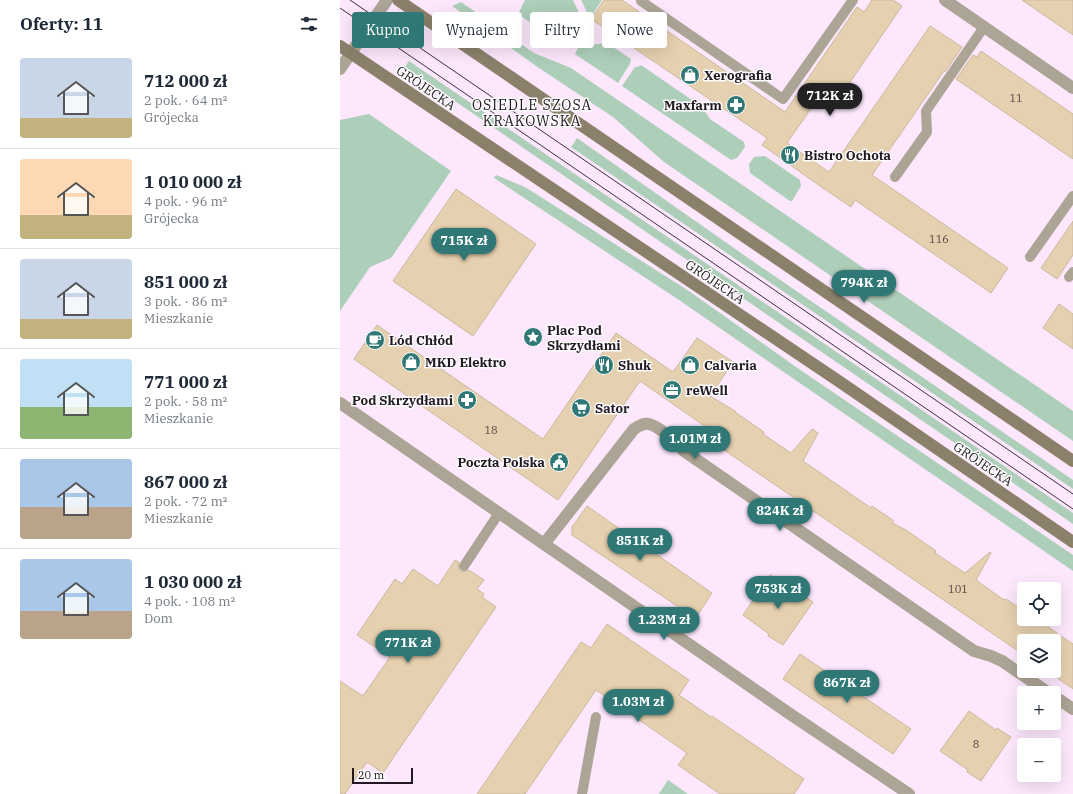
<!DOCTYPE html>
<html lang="pl">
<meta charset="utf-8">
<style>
:root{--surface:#fff;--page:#f2f2f3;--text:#1f2937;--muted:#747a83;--line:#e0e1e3;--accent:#2f7876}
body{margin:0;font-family:"IBM Plex Serif",serif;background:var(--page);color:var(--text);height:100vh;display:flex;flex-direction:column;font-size:15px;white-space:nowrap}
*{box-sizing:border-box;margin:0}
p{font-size:13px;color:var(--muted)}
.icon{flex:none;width:22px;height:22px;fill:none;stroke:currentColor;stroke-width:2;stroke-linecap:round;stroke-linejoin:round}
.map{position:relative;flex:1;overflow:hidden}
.panel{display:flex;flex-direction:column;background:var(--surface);width:340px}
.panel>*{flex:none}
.hud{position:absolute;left:12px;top:12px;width:380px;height:36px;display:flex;gap:8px}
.buttons{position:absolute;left:677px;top:582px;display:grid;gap:8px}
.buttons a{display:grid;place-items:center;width:44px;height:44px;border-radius:4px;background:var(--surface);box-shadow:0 4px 16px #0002;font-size:20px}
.scale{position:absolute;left:12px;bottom:10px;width:61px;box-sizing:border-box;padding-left:4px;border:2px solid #211821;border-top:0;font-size:11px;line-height:14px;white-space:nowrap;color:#211821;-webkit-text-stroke:3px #fcfcfc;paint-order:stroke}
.price{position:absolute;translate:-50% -34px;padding:0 9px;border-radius:14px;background:var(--accent);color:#fff;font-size:13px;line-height:26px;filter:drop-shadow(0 1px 2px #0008)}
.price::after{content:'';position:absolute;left:50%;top:24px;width:12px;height:9px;margin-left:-6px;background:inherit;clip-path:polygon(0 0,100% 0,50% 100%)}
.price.current{background:#222;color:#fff}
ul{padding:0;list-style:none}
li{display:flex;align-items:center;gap:12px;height:100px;padding:0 20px}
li+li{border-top:1px solid var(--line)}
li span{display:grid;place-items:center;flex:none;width:112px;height:80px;border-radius:4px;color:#555}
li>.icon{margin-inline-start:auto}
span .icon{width:48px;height:48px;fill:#fffc;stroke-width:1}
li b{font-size:17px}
h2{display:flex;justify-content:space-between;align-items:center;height:48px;padding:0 20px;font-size:17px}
.pill{padding:0 14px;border-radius:4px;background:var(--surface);box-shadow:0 4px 16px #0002;font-size:14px;line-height:36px}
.pill.current{background:var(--accent);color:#fff}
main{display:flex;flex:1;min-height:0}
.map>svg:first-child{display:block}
.green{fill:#adceb8}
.building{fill:#e5d0af;stroke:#cbb99c}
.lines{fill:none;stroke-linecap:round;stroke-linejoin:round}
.service{stroke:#aca596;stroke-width:10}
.minor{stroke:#aca596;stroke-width:12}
.tertiary{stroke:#aca596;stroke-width:12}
.secondary{stroke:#8b816b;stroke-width:12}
.tram{stroke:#3c323c;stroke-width:1}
.labels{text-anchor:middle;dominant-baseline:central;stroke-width:3;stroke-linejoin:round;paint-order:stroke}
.number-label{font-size:11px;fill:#524644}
.poi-label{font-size:13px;font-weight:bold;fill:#211821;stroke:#fcfcfc;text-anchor:start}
.street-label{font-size:13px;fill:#211821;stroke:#fcfcfc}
.neighbourhood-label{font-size:14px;letter-spacing:1px;fill:#211821;stroke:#fcfcfc}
</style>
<main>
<section class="panel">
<h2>Oferty: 11<svg class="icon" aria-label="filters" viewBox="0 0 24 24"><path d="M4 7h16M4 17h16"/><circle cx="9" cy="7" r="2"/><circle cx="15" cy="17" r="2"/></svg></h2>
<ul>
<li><span style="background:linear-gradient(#c9d6e8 75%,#c2b280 0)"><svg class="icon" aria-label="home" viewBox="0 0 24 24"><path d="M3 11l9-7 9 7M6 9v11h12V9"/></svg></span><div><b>712 000 zł</b><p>2 pok. · 64 m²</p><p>Grójecka</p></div></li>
<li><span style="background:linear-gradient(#ffd9b3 70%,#c2b280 0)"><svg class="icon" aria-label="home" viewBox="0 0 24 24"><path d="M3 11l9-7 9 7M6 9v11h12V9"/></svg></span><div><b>1 010 000 zł</b><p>4 pok. · 96 m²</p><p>Grójecka</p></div></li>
<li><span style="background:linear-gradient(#c9d6e8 75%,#c2b280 0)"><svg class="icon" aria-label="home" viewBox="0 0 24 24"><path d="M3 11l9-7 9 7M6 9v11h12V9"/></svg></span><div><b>851 000 zł</b><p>3 pok. · 86 m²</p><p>Mieszkanie</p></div></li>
<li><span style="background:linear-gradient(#bfe0f5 60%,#8fb573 0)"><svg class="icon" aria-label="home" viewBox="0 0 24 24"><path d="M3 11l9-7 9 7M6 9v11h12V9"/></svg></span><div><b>771 000 zł</b><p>2 pok. · 58 m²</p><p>Mieszkanie</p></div></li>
<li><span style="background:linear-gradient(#a9c7e8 60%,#b9a48a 0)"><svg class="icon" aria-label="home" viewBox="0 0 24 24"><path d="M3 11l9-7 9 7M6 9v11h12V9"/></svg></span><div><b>867 000 zł</b><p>2 pok. · 72 m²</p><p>Mieszkanie</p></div></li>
<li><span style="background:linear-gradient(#a9c7e8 65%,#b9a48a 0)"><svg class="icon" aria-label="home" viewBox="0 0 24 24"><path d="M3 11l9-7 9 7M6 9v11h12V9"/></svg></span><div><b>1 030 000 zł</b><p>4 pok. · 108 m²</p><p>Dom</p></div></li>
</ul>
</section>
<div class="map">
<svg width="733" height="794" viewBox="0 0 733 794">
<rect width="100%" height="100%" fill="#fce7fc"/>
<!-- green -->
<path class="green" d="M185,0H233L241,17L242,31L240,34L213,39L178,14Z
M241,0H262L250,18Z
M121,2L194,53L231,68L733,411V441L324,162L273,117L199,68L112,6Z
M267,43L291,59L290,64L278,83L235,54L239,46Z
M69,61L733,513V524L65,67Z
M301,65L362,107L370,119L404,142L405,147L397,158L391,160L282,86L295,67H298Z
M29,114L111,171L51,258L30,267L0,311V120Z
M237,138L411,260L733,480V489L231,147Z
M425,156L460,180L461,186L452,201H450L410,173L409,164L414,157Z
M156,175L185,187L349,291L456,367L733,555V571L339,300L154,178Z
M328,780L348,794H319Z"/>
<!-- building -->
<path class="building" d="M264,0H282L445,112L517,7L524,12L532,0H553L562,6L502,94L488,84L447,143L489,172L590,26L622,47L605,72L604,71L532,175L668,268L651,293L515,200L511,207L480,186L422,145L427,138L251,19Z
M682,0H733V35Z
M641,51L733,114V159L616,79L633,55L637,57Z
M116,189L196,244L133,336L53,281Z
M733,221V255L717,279L701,268Z
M719,304L733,314V349L703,328Z
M37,325L203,439L276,333L333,372L357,338L393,362L370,396L395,411V412L424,432L423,434L451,453L472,429L478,433L463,461L531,508L532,506L554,521L552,523L566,530L596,551L595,553L625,573L650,552L651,553L636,580L664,600L666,599L684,611V619H695L698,621L699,620L718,634L733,644V689L707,671H714V641H684V655L371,441L376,434L300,381L218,500L14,359Z
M247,506L372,593L355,619L341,608H340L232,535V527Z
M115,560L119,562L118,566L120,571L124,572L129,570L144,580L137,589L144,594L142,597L156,607L43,773L27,762L5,794H0V681L23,696L50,657L17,635L55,579L62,584L73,569L98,586Z
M430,575L473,602L443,645L428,636L429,634L403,615Z
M267,624L349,680L339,695L371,717L372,716L464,779L454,794H380L338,765L347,753L256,690L185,794H137L241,642L251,648Z
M460,654L571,729L553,754L443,679Z
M629,711L656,730L657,728L671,737L641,781L627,772L628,770L600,751Z"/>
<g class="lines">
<!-- service -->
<path class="service" d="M302,0L301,1L443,99L513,0
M555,177L587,132L586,111L644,27
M690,257L733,196
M729,277L733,272
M124,566L159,513
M242,794L256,717"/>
<!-- minor -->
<path class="minor" d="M605,0L733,88
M0,403L450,714L569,794
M204,544L294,429C299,426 303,423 309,424C321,427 336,443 344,451L634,651L651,656L662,661L709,693
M714,696L733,709"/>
<!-- tertiary -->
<path class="tertiary" d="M0,69L47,0"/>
<!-- secondary -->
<path class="secondary" d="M58,0L733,461
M0,46L500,382L733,542"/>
<!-- tram -->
<path class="tram" d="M10,0L733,494
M0,8L733,509"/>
</g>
<!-- icons -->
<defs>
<symbol id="shop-disc" viewBox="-11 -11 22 22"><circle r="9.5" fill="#2f7876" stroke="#fcfcfc"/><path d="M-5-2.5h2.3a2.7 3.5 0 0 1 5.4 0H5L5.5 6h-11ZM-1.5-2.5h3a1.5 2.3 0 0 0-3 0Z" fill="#fff"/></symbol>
<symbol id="pharmacy-disc" viewBox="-11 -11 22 22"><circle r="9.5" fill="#2f7876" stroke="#fcfcfc"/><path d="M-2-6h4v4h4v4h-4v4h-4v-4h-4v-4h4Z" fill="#fff"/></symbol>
<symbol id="restaurant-disc" viewBox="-11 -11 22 22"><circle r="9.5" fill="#2f7876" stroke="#fcfcfc"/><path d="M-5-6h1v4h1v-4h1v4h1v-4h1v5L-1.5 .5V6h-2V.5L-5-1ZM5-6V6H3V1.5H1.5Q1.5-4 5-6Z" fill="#fff"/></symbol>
<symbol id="sight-disc" viewBox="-11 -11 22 22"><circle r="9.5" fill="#2f7876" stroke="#fcfcfc"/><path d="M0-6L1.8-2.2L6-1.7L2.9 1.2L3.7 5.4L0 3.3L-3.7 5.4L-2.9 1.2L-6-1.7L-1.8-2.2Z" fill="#fff"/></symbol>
<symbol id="cafe-disc" viewBox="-11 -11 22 22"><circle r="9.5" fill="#2f7876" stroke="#fcfcfc"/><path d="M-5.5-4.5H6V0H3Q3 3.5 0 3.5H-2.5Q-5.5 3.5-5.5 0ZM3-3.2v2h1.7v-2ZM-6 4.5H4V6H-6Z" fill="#fff"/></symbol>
<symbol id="office-disc" viewBox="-11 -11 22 22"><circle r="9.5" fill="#2f7876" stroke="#fcfcfc"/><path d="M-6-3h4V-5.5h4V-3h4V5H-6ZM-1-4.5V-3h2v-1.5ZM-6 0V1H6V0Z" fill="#fff"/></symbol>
<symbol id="supermarket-disc" viewBox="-11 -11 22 22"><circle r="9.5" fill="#2f7876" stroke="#fcfcfc"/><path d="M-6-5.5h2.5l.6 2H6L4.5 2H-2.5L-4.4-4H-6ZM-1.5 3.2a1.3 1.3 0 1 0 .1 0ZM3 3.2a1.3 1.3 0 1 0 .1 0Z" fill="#fff"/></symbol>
<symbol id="civic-disc" viewBox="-11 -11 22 22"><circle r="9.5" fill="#2f7876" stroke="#fcfcfc"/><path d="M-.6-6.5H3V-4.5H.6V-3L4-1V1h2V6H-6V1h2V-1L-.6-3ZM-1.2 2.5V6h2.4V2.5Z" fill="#fff"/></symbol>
</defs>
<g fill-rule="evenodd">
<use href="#shop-disc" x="339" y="64" width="22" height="22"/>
<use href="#pharmacy-disc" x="385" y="94" width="22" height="22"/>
<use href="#restaurant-disc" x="439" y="144" width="22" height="22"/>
<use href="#sight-disc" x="182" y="326" width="22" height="22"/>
<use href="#cafe-disc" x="24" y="329" width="22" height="22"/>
<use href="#shop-disc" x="60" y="351" width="22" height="22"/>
<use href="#restaurant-disc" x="253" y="354" width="22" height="22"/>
<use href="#shop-disc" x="339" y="354" width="22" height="22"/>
<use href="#office-disc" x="321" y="379" width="22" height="22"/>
<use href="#pharmacy-disc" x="116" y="389" width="22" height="22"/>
<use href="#supermarket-disc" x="230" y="397" width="22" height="22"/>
<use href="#civic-disc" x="208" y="451" width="22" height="22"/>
</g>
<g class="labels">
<!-- number labels -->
<g class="number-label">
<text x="676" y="98">11</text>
<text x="599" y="239">116</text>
<text x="151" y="430">18</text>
<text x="618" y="589">101</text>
<text x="636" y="744">8</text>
</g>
<!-- poi labels -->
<g class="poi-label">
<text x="364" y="75">Xerografia</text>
<text x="382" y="105" text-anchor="end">Maxfarm</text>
<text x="464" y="155">Bistro Ochota</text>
<text x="207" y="330">Plac Pod<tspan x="207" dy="15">Skrzydłami</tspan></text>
<text x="49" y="340">Lód Chłód</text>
<text x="85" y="362">MKD Elektro</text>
<text x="278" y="365">Shuk</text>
<text x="364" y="365">Calvaria</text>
<text x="346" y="390">reWell</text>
<text x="113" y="400" text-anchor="end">Pod Skrzydłami</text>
<text x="255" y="408">Sator</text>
<text x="205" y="462" text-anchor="end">Poczta Polska</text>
</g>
<!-- street labels -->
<g class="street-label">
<text transform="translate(86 88) rotate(34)">GRÓJECKA</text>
<text transform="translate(375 282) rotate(34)">GRÓJECKA</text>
<text transform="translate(643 464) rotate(34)">GRÓJECKA</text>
</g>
<!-- neighbourhood labels -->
<g class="neighbourhood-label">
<text x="192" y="105">OSIEDLE SZOSA<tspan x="192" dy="16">KRAKOWSKA</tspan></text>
</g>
</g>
</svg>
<div class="buttons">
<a><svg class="icon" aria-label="locate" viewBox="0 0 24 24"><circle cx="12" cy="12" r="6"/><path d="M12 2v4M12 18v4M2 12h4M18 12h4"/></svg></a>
<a><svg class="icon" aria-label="layers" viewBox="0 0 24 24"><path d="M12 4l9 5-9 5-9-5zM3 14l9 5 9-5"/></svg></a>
<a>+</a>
<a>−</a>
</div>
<div class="scale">20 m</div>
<b class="price current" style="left:490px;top:117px">712K zł</b>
<b class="price" style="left:124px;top:262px">715K zł</b>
<b class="price" style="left:524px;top:304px">794K zł</b>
<b class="price" style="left:355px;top:460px">1.01M zł</b>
<b class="price" style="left:440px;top:532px">824K zł</b>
<b class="price" style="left:300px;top:562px">851K zł</b>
<b class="price" style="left:438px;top:610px">753K zł</b>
<b class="price" style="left:324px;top:641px">1.23M zł</b>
<b class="price" style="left:68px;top:664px">771K zł</b>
<b class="price" style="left:507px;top:704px">867K zł</b>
<b class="price" style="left:298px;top:723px">1.03M zł</b>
<div class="hud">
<a class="pill current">Kupno</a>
<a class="pill">Wynajem</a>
<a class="pill">Filtry</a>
<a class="pill">Nowe</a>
</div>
</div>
</main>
